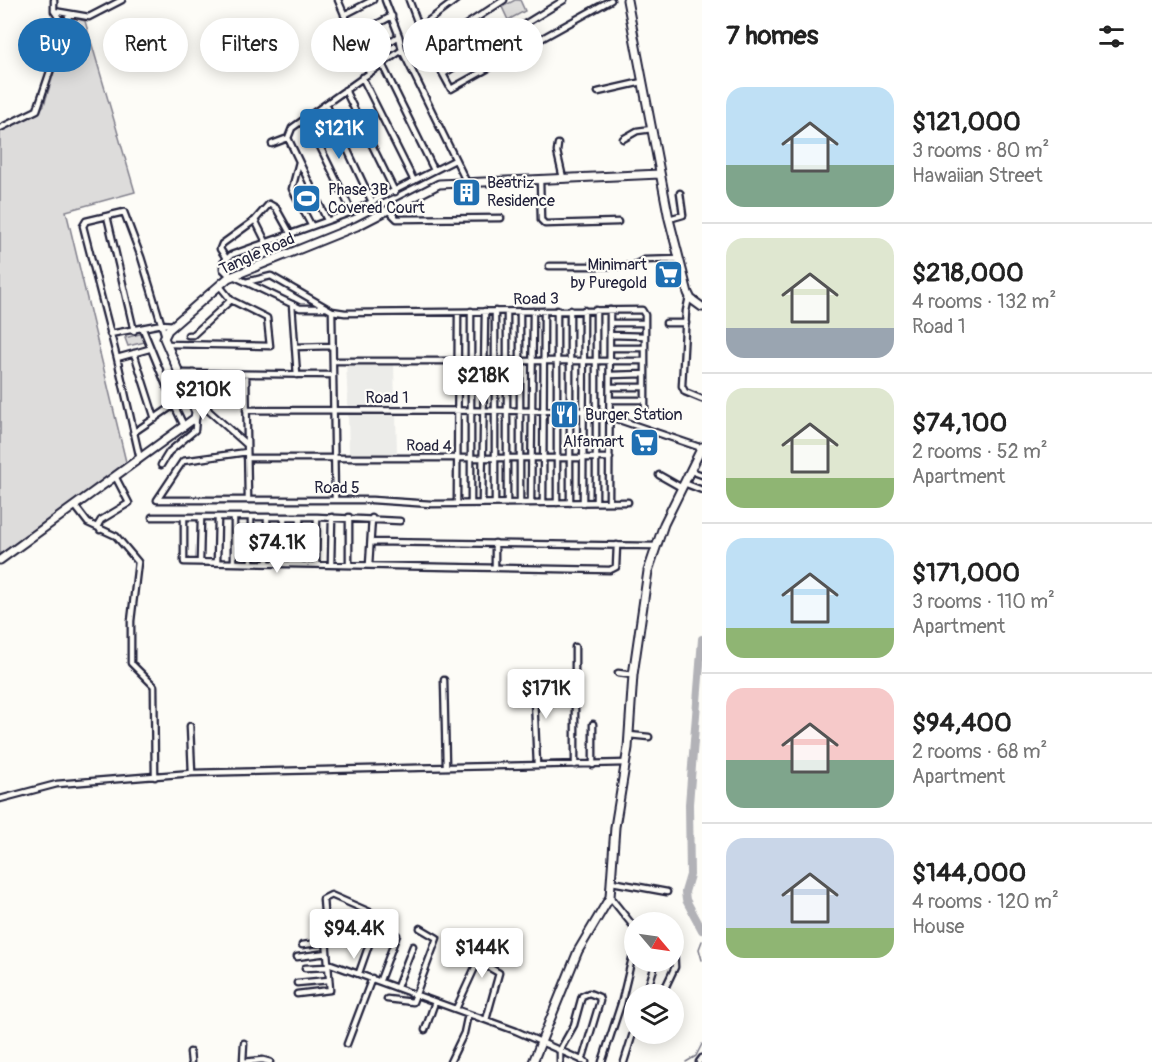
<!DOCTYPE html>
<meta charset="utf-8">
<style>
:root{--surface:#fff;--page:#f6f6f6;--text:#222;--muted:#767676;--line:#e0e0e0;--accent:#1f6fb2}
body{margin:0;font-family:Pangolin,sans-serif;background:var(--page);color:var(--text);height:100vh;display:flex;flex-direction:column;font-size:22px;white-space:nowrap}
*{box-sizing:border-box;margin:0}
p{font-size:20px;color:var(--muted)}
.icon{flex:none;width:33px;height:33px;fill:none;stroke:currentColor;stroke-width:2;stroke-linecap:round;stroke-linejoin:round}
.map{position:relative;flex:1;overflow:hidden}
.details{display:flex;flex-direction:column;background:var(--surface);width:450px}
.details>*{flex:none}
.guide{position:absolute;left:18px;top:18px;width:570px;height:54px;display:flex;gap:12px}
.needle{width:39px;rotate:119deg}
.fabs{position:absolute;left:624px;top:912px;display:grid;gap:12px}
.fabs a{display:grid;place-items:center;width:60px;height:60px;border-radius:50%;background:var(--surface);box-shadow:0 3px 15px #0003;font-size:30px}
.price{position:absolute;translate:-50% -51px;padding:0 14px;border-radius:6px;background:#fff;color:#222;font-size:20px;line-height:39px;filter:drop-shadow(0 2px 3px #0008)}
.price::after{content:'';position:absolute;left:50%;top:36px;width:18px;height:14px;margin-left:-9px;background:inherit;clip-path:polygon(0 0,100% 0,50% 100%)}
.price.active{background:var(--accent);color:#fff}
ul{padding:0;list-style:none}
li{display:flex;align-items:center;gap:18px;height:150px;padding:0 24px}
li+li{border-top:2px solid var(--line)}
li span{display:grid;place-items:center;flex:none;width:168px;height:120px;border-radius:18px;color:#555}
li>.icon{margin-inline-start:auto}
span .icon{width:72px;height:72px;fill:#fffc;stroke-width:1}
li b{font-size:26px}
h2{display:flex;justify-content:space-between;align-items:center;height:72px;padding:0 24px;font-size:26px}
.chip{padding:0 21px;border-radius:27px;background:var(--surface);box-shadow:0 3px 15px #0003;font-size:21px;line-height:54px}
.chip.active{background:var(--accent);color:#fff}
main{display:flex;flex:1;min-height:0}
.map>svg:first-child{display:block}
.built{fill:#ecece9}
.green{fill:#dddcdb;stroke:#807f8b;stroke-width:1.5}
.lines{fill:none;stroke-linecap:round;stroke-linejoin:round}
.stream{stroke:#787885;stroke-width:1.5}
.river{stroke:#b2b2b7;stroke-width:8}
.street-casing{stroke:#22223b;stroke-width:9}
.secondary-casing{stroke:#22223b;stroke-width:11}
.street{stroke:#fdfcf7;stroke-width:4.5}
.secondary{stroke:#fdfcf7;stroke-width:7}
.labels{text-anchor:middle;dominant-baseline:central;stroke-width:4.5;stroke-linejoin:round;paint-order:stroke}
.poi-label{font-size:16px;fill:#22223b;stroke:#fdfcf7;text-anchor:start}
.street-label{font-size:16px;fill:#22223b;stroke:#fdfcf7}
</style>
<main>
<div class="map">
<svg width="702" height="1062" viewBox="0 0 702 1062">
<rect width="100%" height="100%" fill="#fdfcf7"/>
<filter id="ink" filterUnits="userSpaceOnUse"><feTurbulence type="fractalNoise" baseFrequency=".0167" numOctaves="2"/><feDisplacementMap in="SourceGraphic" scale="12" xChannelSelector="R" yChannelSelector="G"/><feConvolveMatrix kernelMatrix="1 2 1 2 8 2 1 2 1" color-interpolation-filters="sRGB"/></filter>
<g filter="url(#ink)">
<!-- built -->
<path class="built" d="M346,361L394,362L395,405L348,408Z
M348,412H396L397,454L349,456Z"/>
<!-- green -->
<path class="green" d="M515,0H520L525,11L508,20L502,7Z
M71,17L85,21L135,192L66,211L127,466L0,557V129L35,114L44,105Z
M308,188L317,204L307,210L298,194Z
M143,333L145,342L128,346L125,338Z"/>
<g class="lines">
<!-- stream -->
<path class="stream" d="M702,941L699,949L702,960
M686,1062L696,1056L702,1044"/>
<!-- river -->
<path class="river" d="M702,930L686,900L685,892L690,875L689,804L702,639"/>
<defs>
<path id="street" d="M54,0V11L89,17L122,0
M338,0L369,72
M385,0L399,36L402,50L466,181
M409,0L423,37L451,89L611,0
M54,11L65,27
M344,15L373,0
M420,27L456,0
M353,37L392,16
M429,49L504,0
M362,59L399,36
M382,64L434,170
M443,74L564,0
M362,77L414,181
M345,90L395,192
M598,92L642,82
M326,104L372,202
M306,118L352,212
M0,128L37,110L69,15
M288,138L292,128L402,50
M288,138L327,220
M623,139L637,131L652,129
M272,144L288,138
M558,144L557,152L563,178
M299,162L292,189L311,225
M540,179L541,220L545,224L618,222
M389,211L397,219L501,218
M107,216L134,331
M669,219L683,215L680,193
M255,220L266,242
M226,258L220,249L222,244L255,220L269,204L276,208L290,233
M549,266H632L644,260L680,259
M246,282L271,276L332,311L345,313L642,310L645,315V408
M689,297L686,311L682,386L685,392L702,399
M292,304L297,375
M326,308H300L227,273L223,269V263L231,255L352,212L455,160
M596,310V502
M332,311L335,500
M520,311V503
M610,323H645
M666,323H686
M110,334L162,324L174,325
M188,335H193L231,300
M610,335L645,336
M166,344L270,346L267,318L231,300L219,285
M295,347L332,346
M610,348H644
M134,353L155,419
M117,358L149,349
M333,361H645
M184,373L333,375
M193,373L209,411L246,444
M246,374L248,500
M610,375L644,374
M611,387H644
M610,400H644
M174,405L184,426
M246,410L593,411L702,448
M133,433L174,405L143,329
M247,452L183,461L157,500H372L431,504L628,502
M247,458H610
M140,459L117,358L83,226L86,221L124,212L141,257L165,336
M161,465L169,452L195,430L196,417
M691,471L702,475
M659,475L682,488
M684,483L702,490
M609,501L610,310
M457,502L458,312
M471,502V311
M495,502V311
M531,502L533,311
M543,502L544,311
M482,503L485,311
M507,503V312
M557,503V310
M570,503V310
M583,503L584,310
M75,506L88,523L116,536L138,562L131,621V663L154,686L155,777
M152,517H317L400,521
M349,517V565
M184,518V562L610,570L616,567L617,545
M234,518V563
M100,530L98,525L101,520L129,503L115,476
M372,542L655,546
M200,562L201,518
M217,562L218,518
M251,563V518
M267,563V517
M284,563V517
M300,563V517
M316,564L317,517
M331,564L332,517
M369,565L372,518
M495,566V543
M575,647V765
M618,673L633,675
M536,675L534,698L537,765
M444,680L446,766
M190,726L192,773
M629,735L649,737
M593,765V724
M0,799L57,784L192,773L626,763
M612,882L667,892
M610,897L634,927
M302,945L326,942
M297,957L327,953
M478,961L499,973L486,1020
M328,963L516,1031L586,1062
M305,968L328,967
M380,980L397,935
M297,983L329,980
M397,987L413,946
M297,994L330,990L323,899L331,895L379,916L359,973
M646,994L656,962
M650,994L666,986L675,967L674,944
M663,994L666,986
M387,999L413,1002L437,938L420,928
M456,1009L478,961L470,955
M425,1030L435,1002
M347,1044L372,978
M190,1052L191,1062
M243,1061L244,1043
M243,1062L263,1060L270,1062
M450,1062L464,1033L468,1014
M560,1062V1050L574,1025L582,996L589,993L599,997L600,1001L582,1061
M602,1062L621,1004L634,950
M624,1062L634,1030
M699,1062L702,1058"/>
<path id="secondary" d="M627,0L669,219L688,293L691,299L702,307
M0,560L195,418L196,412L164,338L168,330L228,278L357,226L439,184L660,174
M533,1062L578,951L610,897L615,827L628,748L633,675L648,571L664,524L702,447"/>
</defs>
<!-- street casing -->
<use href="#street" class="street-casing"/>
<!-- secondary casing -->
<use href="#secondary" class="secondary-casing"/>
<!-- street -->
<use href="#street" class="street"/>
<!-- secondary -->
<use href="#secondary" class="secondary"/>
</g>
</g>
<!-- icons -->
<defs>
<symbol id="building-square" viewBox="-11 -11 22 22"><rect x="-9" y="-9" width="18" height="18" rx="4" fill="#1f6fb2" stroke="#fdfcf7"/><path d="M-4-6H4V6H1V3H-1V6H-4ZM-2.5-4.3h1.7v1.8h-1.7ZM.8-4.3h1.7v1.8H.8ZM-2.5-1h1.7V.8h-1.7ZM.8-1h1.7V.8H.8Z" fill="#fff"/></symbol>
<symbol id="stadium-square" viewBox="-11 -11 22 22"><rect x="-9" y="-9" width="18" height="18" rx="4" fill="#1f6fb2" stroke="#fdfcf7"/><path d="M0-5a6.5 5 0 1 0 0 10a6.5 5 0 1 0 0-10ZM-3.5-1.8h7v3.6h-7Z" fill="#fff"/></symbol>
<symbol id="supermarket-square" viewBox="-11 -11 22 22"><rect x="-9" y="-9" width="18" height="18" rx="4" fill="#1f6fb2" stroke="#fdfcf7"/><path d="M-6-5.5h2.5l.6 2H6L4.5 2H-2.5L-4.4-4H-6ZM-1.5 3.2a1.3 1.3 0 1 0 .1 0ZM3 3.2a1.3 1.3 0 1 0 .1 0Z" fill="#fff"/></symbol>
<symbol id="restaurant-square" viewBox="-11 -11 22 22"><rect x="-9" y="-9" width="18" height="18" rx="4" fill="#1f6fb2" stroke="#fdfcf7"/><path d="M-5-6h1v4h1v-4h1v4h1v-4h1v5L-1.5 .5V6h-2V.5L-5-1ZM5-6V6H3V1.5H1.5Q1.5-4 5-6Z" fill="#fff"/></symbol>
</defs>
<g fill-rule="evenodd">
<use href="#building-square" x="450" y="176" width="33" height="33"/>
<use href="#stadium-square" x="290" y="182" width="33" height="33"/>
<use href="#supermarket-square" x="652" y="258" width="33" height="33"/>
<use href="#restaurant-square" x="548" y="398" width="33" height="33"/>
<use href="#supermarket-square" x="628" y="426" width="33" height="33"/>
</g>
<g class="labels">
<!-- poi labels -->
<g class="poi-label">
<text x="487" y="183">Beatriz<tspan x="487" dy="18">Residence</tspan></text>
<text x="328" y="190">Phase 3B<tspan x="328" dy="18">Covered Court</tspan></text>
<text x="647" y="265" text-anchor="end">Minimart<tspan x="647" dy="18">by Puregold</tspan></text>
<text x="585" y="415">Burger Station</text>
<text x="624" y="442" text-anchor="end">Alfamart</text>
</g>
<!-- street labels -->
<g class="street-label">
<text transform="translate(257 254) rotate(-24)">Tangle Road</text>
<text transform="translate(536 299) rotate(-1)">Road 3</text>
<text x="387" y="398">Road 1</text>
<text transform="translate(429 446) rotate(1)">Road 4</text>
<text x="337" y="488">Road 5</text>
</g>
</g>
</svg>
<div class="fabs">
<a><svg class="needle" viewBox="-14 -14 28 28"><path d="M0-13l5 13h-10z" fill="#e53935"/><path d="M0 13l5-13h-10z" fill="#767676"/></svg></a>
<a><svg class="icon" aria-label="layers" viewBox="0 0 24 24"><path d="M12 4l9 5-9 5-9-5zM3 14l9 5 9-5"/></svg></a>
</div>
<b class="price active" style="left:339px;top:160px">$121K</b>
<b class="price" style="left:483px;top:407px">$218K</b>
<b class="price" style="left:203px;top:421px">$210K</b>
<b class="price" style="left:277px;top:574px">$74.1K</b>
<b class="price" style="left:546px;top:720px">$171K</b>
<b class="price" style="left:354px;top:960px">$94.4K</b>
<b class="price" style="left:482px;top:979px">$144K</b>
<div class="guide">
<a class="chip active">Buy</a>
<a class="chip">Rent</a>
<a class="chip">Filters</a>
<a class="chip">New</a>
<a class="chip">Apartment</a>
</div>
</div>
<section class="details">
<h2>7 homes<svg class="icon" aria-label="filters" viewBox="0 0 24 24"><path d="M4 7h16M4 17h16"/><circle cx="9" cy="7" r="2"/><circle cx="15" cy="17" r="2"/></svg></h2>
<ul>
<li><span style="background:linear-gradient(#bfe0f5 65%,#7fa58c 0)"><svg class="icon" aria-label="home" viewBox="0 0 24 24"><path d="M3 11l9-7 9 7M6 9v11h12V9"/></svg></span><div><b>$121,000</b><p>3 rooms · 80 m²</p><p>Hawaiian Street</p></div></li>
<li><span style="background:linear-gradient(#dfe7d0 75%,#9aa5b1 0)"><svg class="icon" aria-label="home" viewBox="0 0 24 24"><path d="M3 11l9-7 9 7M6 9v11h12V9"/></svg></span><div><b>$218,000</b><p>4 rooms · 132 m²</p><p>Road 1</p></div></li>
<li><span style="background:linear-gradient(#dfe7d0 75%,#8fb573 0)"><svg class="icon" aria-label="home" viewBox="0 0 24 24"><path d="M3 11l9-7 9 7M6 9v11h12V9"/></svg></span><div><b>$74,100</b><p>2 rooms · 52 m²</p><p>Apartment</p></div></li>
<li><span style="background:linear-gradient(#bfe0f5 75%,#8fb573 0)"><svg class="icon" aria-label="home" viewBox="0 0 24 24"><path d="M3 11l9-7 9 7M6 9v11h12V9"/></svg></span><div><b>$171,000</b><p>3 rooms · 110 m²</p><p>Apartment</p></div></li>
<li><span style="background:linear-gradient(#f6c9c9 60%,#7fa58c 0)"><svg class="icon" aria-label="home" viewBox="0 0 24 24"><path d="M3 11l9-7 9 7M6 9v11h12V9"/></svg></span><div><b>$94,400</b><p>2 rooms · 68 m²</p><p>Apartment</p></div></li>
<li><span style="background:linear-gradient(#c9d6e8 75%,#8fb573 0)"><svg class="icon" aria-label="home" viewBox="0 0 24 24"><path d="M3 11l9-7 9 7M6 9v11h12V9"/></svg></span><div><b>$144,000</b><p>4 rooms · 120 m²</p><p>House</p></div></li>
</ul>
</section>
</main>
